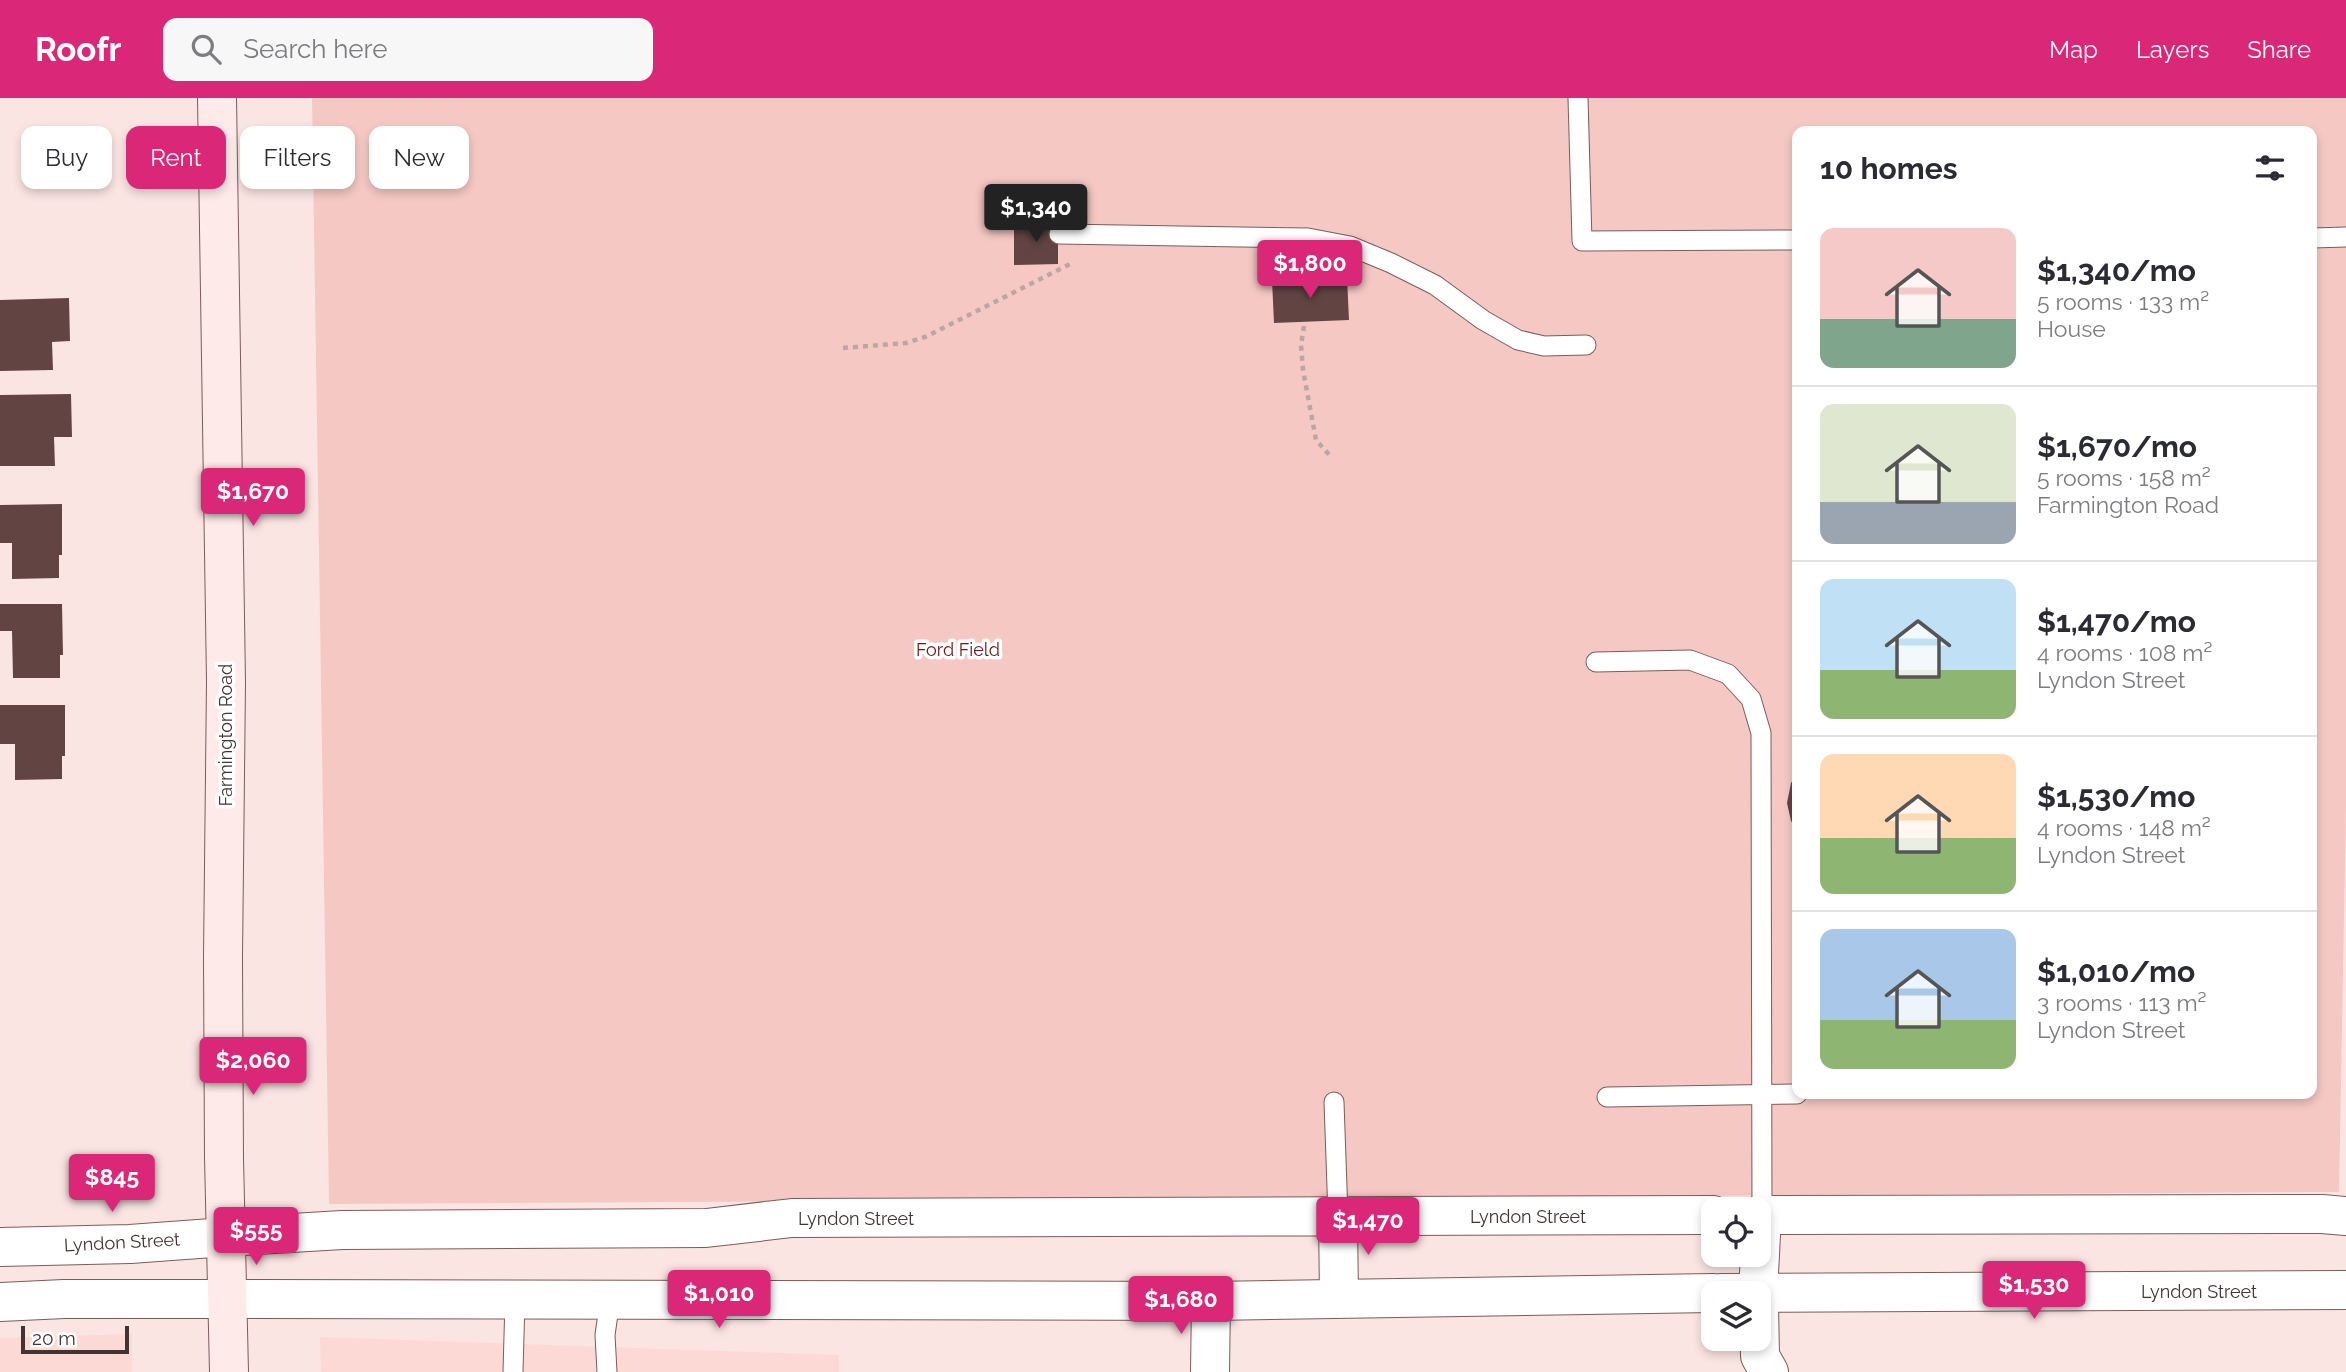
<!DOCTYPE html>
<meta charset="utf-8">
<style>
:root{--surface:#fff;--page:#f7f7f7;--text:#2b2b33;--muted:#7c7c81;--line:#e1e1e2;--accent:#db2777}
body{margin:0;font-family:Raleway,sans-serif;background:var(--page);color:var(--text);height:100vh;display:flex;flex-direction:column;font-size:26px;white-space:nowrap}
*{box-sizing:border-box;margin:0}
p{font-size:23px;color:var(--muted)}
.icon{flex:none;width:38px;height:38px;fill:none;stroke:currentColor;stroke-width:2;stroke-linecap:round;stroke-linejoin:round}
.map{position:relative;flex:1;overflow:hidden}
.panel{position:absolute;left:1792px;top:28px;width:525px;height:973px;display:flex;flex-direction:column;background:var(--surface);border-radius:14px;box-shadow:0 4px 10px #0003}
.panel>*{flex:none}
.top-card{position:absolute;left:21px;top:28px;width:665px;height:63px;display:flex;gap:14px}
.tools{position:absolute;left:1701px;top:1099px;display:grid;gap:14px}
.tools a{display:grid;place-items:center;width:70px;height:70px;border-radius:14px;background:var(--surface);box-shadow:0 4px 10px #0003;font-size:35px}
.scale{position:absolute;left:21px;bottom:18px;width:108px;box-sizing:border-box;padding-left:7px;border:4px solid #423433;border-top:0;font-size:19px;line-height:24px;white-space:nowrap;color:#423433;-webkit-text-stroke:5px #fff;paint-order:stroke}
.price{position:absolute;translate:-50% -60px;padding:0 16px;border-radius:7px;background:var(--accent);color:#fff;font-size:23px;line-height:46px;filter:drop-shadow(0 2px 4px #0008)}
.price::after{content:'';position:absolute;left:50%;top:42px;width:21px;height:16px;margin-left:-10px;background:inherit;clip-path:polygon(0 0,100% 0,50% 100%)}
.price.active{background:#222;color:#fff}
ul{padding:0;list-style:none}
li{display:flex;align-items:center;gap:21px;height:175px;padding:0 28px}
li+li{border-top:2px solid var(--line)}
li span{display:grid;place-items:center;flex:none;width:196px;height:140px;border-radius:14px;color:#555}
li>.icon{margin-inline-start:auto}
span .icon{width:84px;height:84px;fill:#fffc;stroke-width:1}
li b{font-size:30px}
h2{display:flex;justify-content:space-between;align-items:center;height:84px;padding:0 28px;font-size:30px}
.pill{padding:0 24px;border-radius:14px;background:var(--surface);box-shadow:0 4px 10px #0003;font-size:24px;line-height:63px}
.pill.active{background:var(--accent);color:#fff}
header{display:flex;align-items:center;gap:42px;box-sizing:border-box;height:98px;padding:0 35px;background:var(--accent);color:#fff}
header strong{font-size:33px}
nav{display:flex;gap:38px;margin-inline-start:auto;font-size:24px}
.search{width:490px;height:63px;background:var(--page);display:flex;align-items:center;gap:18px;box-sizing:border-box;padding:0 24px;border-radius:14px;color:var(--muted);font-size:26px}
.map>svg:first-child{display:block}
.built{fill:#fcd9d5}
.green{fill:#f5c8c3;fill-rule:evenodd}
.building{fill:#624543}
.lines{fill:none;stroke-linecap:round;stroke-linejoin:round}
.service-casing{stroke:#7a5c59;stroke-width:21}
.minor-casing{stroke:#7a5c59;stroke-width:40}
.tertiary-casing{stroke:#7a5c59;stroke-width:40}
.secondary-casing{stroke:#7a5c59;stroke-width:40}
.path{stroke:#b9a6a5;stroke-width:4.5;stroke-dasharray:5 5;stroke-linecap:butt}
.service{stroke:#fff;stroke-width:19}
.minor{stroke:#fff;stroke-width:38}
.tertiary{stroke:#fff;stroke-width:38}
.secondary{stroke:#feeae8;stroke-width:38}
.labels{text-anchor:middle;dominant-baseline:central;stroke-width:7;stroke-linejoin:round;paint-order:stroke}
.park-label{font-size:18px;fill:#6f1819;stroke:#fff}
.street-label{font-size:18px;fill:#423433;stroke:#fff}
</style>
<header>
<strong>Roofr</strong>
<div class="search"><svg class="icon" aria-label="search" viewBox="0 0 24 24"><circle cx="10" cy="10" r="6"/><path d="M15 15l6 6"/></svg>Search here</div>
<nav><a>Map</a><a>Layers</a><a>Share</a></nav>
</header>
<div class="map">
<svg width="2346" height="1274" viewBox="0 0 2346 1274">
<rect width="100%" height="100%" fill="#fbe5e3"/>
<!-- built -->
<path class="built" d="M132,1236V1274H0V1240Z
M320,1239L839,1257V1274H321Z"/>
<!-- green -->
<path class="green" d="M312,0H2346V710L2339,1094L329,1106ZM1797,33H2312V996H1797Z"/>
<!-- building -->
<path class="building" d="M1058,126V166L1014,167V127Z
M1347,179L1349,222L1274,225L1272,182Z
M69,200L70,243L52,244L53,272L0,273V202Z
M71,296L72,339H54L55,368H0V297Z
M62,406V457H59V480L12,481V445H0V407Z
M0,506H62L63,557H60V580H13L12,533H0Z
M0,607H65V658H62V681L15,682V646H0Z
M1797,677V732L1791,723L1787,705L1791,685Z"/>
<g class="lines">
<defs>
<path id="service" d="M1578,0L1582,143L1797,142
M1059,136L1308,140L1350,148L1391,165L1435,187L1483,222L1518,242L1544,248L1586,247
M2312,140L2346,139
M1596,564L1690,562L1728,576L1751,601L1761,635L1762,1117
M1607,999L1797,996
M1334,1004L1338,1118
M513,1274L515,1202
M607,1274L605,1237L610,1202"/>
<path id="minor" d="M0,1149L130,1146L226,1139
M0,1204L64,1201H227
M1759,1207L1760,1258L1769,1274
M1210,1274L1211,1203"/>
<path id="tertiary" d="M1759,1117L2322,1116L2346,1118
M1338,1118L1339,1201
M226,1139L342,1132L706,1130L792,1120L1713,1117
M1720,1195L2346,1192
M1758,1195L1762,1117
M227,1201L1211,1203L1713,1195"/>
<path id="secondary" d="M217,0L226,584L223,860L224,1060L229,1274"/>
</defs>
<!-- service casing -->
<use href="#service" class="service-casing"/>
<!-- minor casing -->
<use href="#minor" class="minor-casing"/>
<!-- tertiary casing -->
<use href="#tertiary" class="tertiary-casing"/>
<!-- secondary casing -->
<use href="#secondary" class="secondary-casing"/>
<!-- path -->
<path class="path" d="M1304,228L1301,247L1303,272L1316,342L1331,359
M843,250L906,245L925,239L1072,165"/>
<!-- service -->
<use href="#service" class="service"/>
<!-- minor -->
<use href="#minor" class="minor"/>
<!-- tertiary -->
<use href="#tertiary" class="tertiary"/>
<!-- secondary -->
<use href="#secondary" class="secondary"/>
</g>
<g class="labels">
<!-- park labels -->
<g class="park-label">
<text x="958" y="551">Ford Field</text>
</g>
<!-- street labels -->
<g class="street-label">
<text transform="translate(225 637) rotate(-90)">Farmington Road</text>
<text x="1528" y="1118">Lyndon Street</text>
<text x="856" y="1120">Lyndon Street</text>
<text transform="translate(122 1144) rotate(-3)">Lyndon Street</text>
<text x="2199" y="1193">Lyndon Street</text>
</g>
</g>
</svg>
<div class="tools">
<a><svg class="icon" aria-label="locate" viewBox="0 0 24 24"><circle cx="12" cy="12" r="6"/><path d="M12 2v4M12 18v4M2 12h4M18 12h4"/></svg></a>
<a><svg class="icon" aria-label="layers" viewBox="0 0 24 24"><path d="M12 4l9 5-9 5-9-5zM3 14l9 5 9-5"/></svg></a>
</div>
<div class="scale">20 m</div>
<b class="price active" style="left:1036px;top:146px">$1,340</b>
<b class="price" style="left:1310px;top:202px">$1,800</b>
<b class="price" style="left:253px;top:430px">$1,670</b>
<b class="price" style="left:253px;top:999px">$2,060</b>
<b class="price" style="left:112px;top:1116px">$845</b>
<b class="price" style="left:1368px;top:1159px">$1,470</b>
<b class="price" style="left:256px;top:1169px">$555</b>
<b class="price" style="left:2034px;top:1223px">$1,530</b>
<b class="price" style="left:719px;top:1232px">$1,010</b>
<b class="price" style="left:1181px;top:1238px">$1,680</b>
<div class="top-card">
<a class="pill">Buy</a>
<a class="pill active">Rent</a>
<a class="pill">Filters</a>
<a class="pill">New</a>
</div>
<section class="panel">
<h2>10 homes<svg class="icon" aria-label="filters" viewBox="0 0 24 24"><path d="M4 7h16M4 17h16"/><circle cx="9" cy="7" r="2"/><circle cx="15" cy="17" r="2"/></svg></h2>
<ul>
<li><span style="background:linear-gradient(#f6c9c9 65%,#7fa58c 0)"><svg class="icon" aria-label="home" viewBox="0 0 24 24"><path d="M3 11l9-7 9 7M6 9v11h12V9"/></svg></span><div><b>$1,340/mo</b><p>5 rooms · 133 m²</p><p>House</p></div></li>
<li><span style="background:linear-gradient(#dfe7d0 70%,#9aa5b1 0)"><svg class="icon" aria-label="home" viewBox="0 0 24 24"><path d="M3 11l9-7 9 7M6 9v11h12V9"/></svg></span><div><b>$1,670/mo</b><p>5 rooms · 158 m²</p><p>Farmington Road</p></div></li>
<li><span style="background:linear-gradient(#bfe0f5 65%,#8fb573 0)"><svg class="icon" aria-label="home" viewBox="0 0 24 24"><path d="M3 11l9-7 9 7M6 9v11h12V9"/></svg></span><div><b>$1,470/mo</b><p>4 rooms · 108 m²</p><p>Lyndon Street</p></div></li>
<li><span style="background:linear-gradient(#ffd9b3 60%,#8fb573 0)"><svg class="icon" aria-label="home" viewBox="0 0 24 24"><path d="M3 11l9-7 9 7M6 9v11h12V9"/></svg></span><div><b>$1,530/mo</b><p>4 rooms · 148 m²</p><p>Lyndon Street</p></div></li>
<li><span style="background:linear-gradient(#a9c7e8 65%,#8fb573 0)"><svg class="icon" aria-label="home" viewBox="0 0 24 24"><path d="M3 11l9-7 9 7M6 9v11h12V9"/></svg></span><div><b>$1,010/mo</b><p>3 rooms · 113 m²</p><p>Lyndon Street</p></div></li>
</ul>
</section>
</div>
